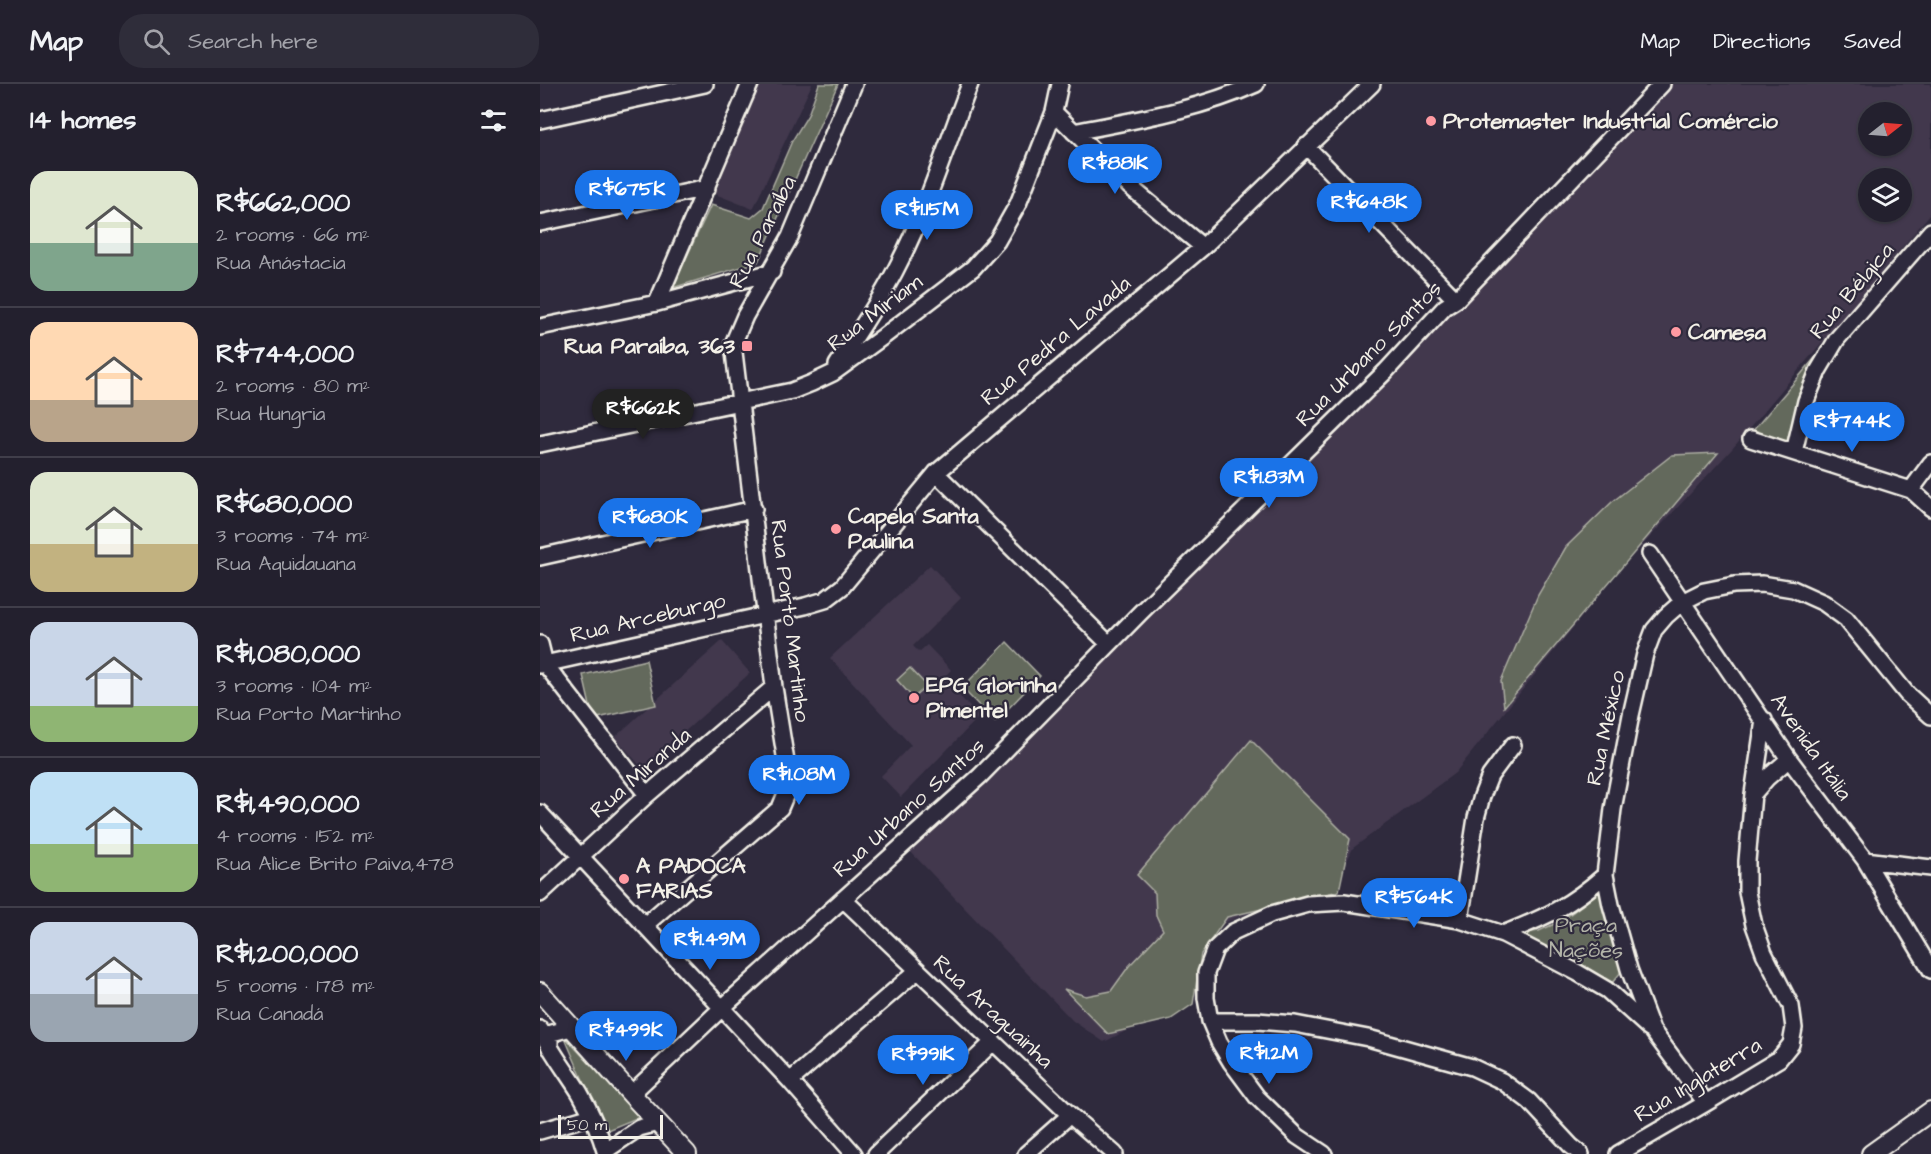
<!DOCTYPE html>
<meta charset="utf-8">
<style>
:root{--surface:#23202e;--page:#2f2d3a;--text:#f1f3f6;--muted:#a3a3aa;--line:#403e4a;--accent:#1a73e8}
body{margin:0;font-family:"Architects Daughter",sans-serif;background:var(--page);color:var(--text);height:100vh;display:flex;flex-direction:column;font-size:22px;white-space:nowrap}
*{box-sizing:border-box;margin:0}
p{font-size:20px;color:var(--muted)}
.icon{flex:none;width:33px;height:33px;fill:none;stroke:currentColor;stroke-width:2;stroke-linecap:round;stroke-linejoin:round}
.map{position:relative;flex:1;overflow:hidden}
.side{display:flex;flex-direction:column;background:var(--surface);width:540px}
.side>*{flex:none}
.needle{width:39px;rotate:73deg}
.tools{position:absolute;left:1318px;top:18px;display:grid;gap:12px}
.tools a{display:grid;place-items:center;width:54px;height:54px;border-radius:50%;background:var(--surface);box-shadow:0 2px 4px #0004,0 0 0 2px var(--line);font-size:30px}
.scale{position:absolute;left:18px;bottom:15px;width:105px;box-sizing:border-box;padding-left:6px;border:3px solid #f4f1e8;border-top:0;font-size:16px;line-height:21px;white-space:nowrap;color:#f4f1e8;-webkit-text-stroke:4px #2f2a3d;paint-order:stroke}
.price{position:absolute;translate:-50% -51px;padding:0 14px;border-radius:21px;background:var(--accent);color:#fff;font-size:20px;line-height:39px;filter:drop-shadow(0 2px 3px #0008)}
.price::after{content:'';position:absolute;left:50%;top:36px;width:18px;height:14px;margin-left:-9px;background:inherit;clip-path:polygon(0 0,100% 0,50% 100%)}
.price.active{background:#222;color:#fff}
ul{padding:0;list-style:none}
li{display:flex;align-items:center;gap:18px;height:150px;padding:0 30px}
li+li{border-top:2px solid var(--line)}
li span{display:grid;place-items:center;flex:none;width:168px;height:120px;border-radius:18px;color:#555}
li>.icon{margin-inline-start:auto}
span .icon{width:72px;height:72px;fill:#fffc;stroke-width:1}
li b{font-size:26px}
h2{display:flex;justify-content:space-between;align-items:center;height:72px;padding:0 30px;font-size:26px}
header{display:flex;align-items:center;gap:36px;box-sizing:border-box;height:84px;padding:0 30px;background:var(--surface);border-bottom:2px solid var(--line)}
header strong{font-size:28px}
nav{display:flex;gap:33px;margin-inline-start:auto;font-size:21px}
.search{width:420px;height:54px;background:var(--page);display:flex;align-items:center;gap:15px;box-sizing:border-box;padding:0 21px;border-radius:24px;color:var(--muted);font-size:22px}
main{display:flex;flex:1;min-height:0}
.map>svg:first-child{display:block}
.built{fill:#42384d;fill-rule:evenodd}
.green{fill:#63695b;stroke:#acada2;stroke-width:1.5}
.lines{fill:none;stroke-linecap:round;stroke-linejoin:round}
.minor-casing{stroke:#f4f1e8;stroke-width:20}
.tertiary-casing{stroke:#f4f1e8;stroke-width:22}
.minor{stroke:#2f2a3d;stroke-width:15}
.tertiary{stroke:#2f2a3d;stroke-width:18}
.poi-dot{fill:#ff9aa2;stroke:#2f2a3d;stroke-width:2}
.labels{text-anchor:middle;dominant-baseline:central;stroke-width:4.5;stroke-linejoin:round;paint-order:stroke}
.poi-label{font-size:22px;font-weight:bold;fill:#f4f1e8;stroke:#2f2a3d;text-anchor:start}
.street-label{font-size:22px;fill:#f4f1e8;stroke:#2f2a3d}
.park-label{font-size:22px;fill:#b3b4a9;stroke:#2f2a3d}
</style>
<header>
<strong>Map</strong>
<div class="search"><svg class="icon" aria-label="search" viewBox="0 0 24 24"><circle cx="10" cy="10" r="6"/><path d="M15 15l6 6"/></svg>Search here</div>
<nav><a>Map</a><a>Directions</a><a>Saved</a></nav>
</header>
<main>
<section class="side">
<h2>14 homes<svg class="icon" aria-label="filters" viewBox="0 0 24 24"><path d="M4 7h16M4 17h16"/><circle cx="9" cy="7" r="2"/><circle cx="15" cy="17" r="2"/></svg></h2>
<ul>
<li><span style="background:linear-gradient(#dfe7d0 60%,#7fa58c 0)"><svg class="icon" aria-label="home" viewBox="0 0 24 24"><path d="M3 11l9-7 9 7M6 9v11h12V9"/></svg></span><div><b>R$662,000</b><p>2 rooms · 66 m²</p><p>Rua Anástacia</p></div></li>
<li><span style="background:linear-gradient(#ffd9b3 65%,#b9a48a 0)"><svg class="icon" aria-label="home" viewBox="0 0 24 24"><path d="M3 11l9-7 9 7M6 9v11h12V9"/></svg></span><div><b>R$744,000</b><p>2 rooms · 80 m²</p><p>Rua Hungria</p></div></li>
<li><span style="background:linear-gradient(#dfe7d0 60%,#c2b280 0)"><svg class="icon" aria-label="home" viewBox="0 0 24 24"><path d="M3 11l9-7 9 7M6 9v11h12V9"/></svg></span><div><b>R$680,000</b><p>3 rooms · 74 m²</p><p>Rua Aquidauana</p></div></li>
<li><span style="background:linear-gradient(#c9d6e8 70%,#8fb573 0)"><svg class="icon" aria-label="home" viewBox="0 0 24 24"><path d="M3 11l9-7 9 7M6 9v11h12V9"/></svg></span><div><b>R$1,080,000</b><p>3 rooms · 104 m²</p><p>Rua Porto Martinho</p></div></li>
<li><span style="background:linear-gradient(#bfe0f5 60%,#8fb573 0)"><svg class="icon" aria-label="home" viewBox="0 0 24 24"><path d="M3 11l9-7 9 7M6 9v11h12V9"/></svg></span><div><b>R$1,490,000</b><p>4 rooms · 152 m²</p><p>Rua Alice Brito Paiva,478</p></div></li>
<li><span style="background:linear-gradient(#c9d6e8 60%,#9aa5b1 0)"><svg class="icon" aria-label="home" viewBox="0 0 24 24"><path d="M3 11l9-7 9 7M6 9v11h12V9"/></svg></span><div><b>R$1,200,000</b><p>5 rooms · 178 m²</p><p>Rua Canadá</p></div></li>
</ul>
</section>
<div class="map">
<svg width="1391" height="1070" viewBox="0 0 1391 1070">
<rect width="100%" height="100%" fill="#2f2a3d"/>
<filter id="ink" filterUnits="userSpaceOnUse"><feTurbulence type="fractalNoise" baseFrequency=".0167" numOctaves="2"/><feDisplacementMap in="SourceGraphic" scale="12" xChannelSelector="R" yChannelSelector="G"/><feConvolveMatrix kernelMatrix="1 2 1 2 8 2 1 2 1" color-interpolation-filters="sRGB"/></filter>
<g filter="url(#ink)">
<!-- built -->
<path class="built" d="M218,0H272L213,125L175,110Z
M1127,0H1391V129L1192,365L1082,483L915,689L813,764L794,805L756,808L671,845L637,921L564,958L533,937L368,765ZM1329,28H1362V62H1329ZM1329,94H1362V128H1329Z
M390,481L421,514L373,562L379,568L387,561L411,586L403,594L439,633L361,713L341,692L371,661L290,574Z
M182,557L210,589L103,685L75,653Z"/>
<!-- green -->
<path class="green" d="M279,0H298L218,178L132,204L171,121L211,134L223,124L252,57L268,31Z
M1285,262L1259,310L1249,362L1211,349Z
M1178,369L964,623L961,597L998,511L1026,463L1072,418L1132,371Z
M467,558L500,592L455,638L422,604Z
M106,576L116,621L53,635L43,591Z
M370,584L387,602L373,614L357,596Z
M711,656L810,755L799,807L687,833L661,870L653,920L631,935L568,950L524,905L546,912L571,907L589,882L623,846L616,831L615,809L597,791Z
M1062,806L1082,875L1081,888L1072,899L976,850L999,847L1021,837Z
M24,952L99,1033L65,1047Z"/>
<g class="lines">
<defs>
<path id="minor" d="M514,28L589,102L663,163
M0,36L165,0
M534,48C595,36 658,26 716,0
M766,62L916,216
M0,139L167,104
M117,219L210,0
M0,243L117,219L232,188
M297,281C317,250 338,220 355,187C386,128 406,62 430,0
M1211,355L1371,406L1391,424
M0,360L252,307L272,299L293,289L344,252L433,184L457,157L478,120L514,28L520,0
M1254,368L1266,317L1278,287L1297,255L1391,147
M396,389L569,560
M1371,406L1391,379
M1110,470L1249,675L1325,776L1391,886
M0,473L214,425
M0,560L5,580L107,711
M0,581L265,522L285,516L302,503L396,389L663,163L832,0
M1213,710L1224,636
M0,729L250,997L314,1070
M1325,776L1391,784
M0,810L107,711L234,603
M303,815L530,1031L575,1070
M920,836L936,734L942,712L950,692L973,661
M105,841L240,724L248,705L247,684L234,603L193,260L205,232L250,153L314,0
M963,850C1006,833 1030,822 1065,791
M670,937H717L755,940L828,954L932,983L962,997L989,1017L1031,1062L1041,1070
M0,945C11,968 27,988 40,1009C51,1028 60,1049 66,1070
M10,964V953L12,949L31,944
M250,997L377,887
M91,1010L182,924L440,692L600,529L846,287L905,223L916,216L1122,0
M1166,1019L1112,946L1089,885L1071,821L1065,791L1073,725L1091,631L1105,570L1114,546L1126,532L1142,518L1164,507L1194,501L1222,500L1253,505L1284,519L1306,535L1367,610L1391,632
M0,1047L52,1032
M65,1067L99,1044L118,1039
M336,1070L453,958
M486,1070L530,1031
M784,1070L757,1052L717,1013L691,978L679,958L670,937L666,914V889L675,865L693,848L732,830L768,820L804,818L920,836L963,850L1038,889L1067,906L1109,944
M1078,1070L1166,1019L1239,975L1251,960L1254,944L1251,922L1224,869L1214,841L1207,808V777L1213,710L1227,694L1249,675"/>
<path id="tertiary" d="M0,908L91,1010L147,1070
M1331,1070L1391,1027"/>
</defs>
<!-- minor casing -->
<use href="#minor" class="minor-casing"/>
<!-- tertiary casing -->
<use href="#tertiary" class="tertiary-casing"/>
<!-- minor -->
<use href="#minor" class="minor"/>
<!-- tertiary -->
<use href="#tertiary" class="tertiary"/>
</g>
</g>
<!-- markers -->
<g class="poi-dot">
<circle cx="891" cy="37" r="6"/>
<circle cx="1136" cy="248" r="6"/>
<rect x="201" y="256" width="12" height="12" rx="3"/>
<circle cx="296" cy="445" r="6"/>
<circle cx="374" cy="614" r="6"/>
<circle cx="84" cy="795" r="6"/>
</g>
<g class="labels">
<!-- poi labels -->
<g class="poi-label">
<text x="903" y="37">Protemaster Industrial Comércio</text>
<text x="1148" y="248">Camesa</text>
<text x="195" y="262" text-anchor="end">Rua Paraíba, 363</text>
<text x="308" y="432">Capela Santa<tspan x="308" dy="25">Paulina</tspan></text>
<text x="386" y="601">EPG Glorinha<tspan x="386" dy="25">Pimentel</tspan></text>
<text x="96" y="782">A PADOCA<tspan x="96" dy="25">FARIAS</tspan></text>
</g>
<!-- street labels -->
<g class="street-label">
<text transform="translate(223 148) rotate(-63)">Rua Paraíba</text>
<text transform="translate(1312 207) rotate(-50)">Rua Bélgica</text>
<text transform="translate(335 229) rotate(-37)">Rua Miriam</text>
<text transform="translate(516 257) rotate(-40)">Rua Pedra Lavada</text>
<text transform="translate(829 270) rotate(-45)">Rua Urbano Santos</text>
<text transform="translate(108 534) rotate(-13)">Rua Arceburgo</text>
<text transform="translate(250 537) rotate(83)">Rua Porto Martinho</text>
<text transform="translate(1066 644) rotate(-78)">Rua México</text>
<text transform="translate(1271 663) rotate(55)">Avenida Itália</text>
<text transform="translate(101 689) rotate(-41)">Rua Miranda</text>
<text transform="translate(369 724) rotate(-42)">Rua Urbano Santos</text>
<text transform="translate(453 928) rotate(43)">Rua Araguainha</text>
<text transform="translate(1158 996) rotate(-31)">Rua Inglaterra</text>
</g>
<!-- park labels -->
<g class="park-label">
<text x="1046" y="841">Praça<tspan x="1046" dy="25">Nações</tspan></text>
</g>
</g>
</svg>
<div class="tools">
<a><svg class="needle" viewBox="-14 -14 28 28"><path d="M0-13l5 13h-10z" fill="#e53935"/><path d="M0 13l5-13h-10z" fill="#a3a3aa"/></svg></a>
<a><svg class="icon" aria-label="layers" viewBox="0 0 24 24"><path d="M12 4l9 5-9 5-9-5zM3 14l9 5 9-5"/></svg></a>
</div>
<div class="scale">50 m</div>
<b class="price" style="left:575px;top:111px">R$881K</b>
<b class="price" style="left:87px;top:137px">R$675K</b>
<b class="price" style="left:829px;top:150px">R$648K</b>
<b class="price" style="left:387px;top:157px">R$1.15M</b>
<b class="price active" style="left:103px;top:356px">R$662K</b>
<b class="price" style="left:1312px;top:369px">R$744K</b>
<b class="price" style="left:729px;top:425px">R$1.83M</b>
<b class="price" style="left:110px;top:465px">R$680K</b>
<b class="price" style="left:259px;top:722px">R$1.08M</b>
<b class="price" style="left:874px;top:845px">R$564K</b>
<b class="price" style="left:170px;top:887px">R$1.49M</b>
<b class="price" style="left:86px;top:978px">R$499K</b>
<b class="price" style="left:729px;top:1001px">R$1.2M</b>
<b class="price" style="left:383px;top:1002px">R$991K</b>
</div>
</main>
